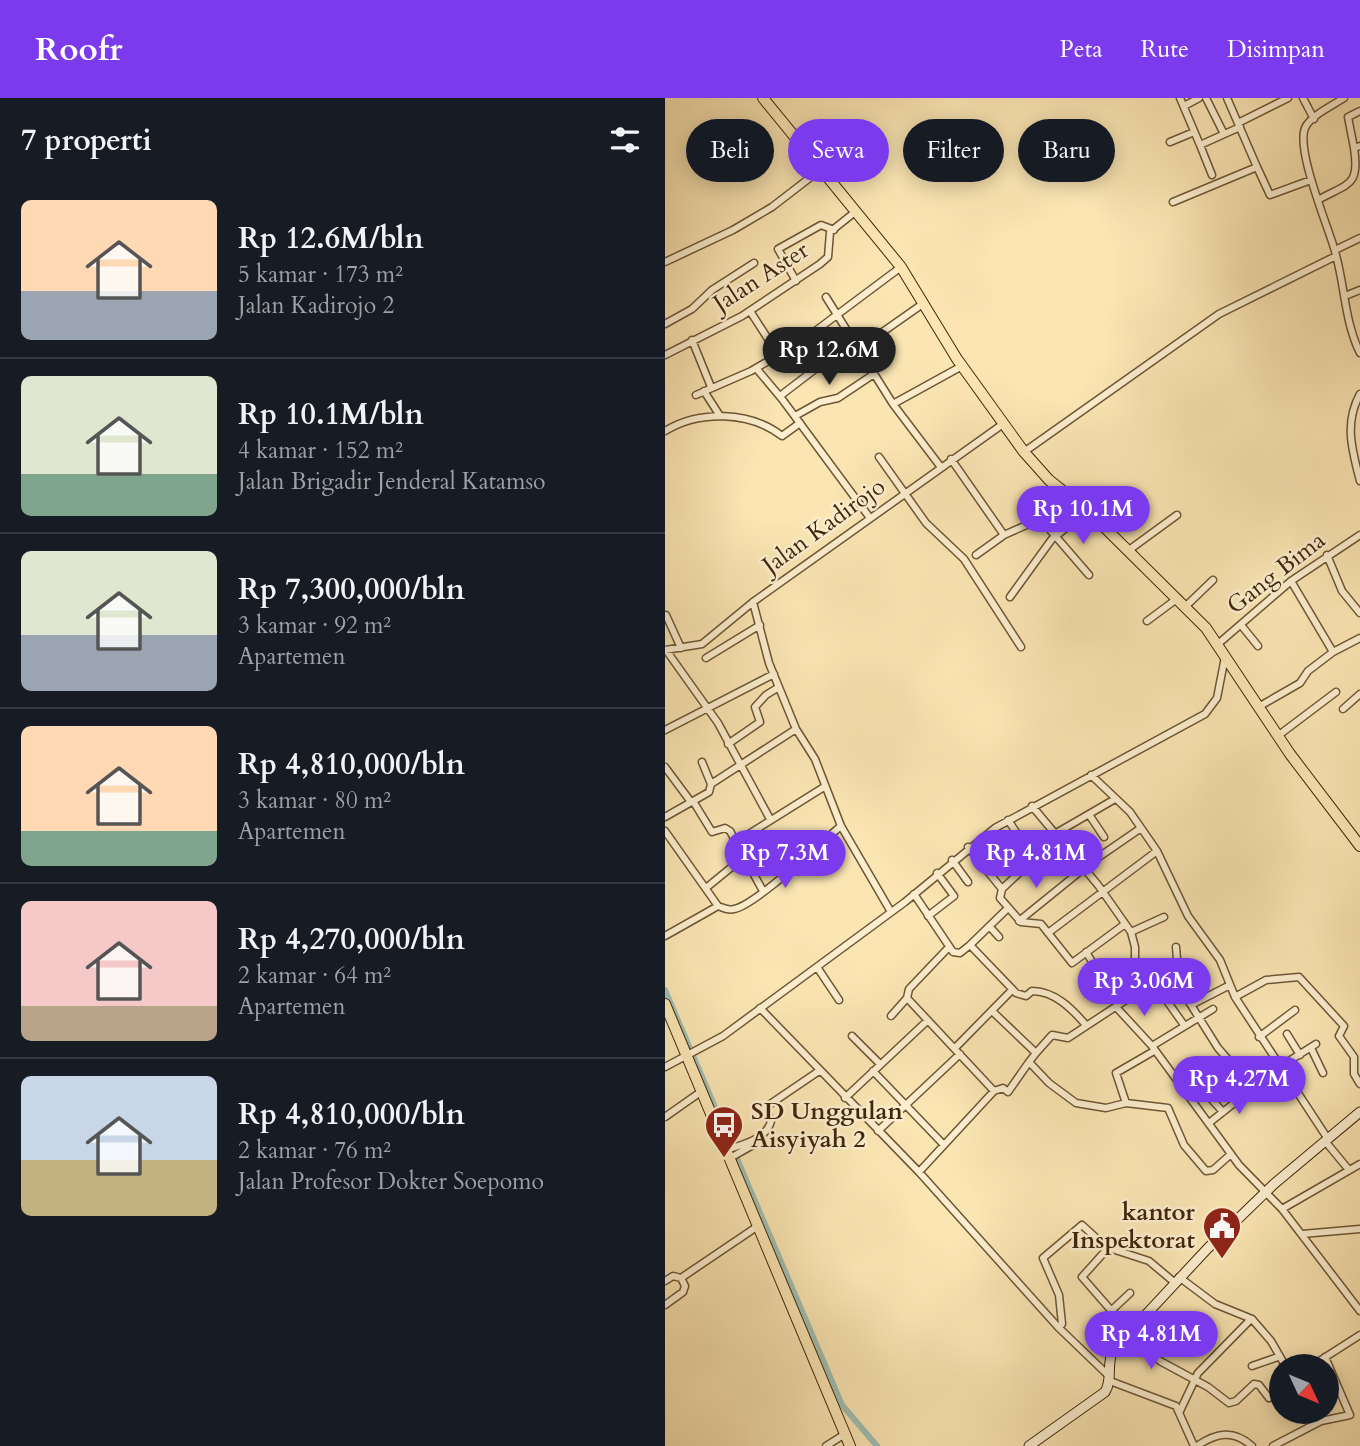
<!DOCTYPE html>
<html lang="id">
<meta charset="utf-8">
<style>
:root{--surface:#171b24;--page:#20242c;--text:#f1f3f6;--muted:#9ea1a6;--line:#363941;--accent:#7c3aed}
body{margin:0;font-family:Cardo,serif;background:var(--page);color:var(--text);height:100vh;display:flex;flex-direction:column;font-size:26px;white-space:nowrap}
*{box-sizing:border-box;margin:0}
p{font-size:23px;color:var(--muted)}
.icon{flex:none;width:38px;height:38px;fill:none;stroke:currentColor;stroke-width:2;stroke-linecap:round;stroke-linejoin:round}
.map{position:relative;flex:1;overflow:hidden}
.sheet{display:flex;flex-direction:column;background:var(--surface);width:665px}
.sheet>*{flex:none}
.hud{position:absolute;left:21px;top:21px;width:569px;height:63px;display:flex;gap:14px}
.needle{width:46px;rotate:134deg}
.tools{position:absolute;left:604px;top:1256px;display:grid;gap:14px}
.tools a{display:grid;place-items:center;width:70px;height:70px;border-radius:50%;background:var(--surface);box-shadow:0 4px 18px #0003;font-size:35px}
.price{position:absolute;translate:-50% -60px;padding:0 16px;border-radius:24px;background:var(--accent);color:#fff;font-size:23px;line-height:46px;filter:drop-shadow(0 2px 4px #0008)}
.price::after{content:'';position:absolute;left:50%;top:42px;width:21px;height:16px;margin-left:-10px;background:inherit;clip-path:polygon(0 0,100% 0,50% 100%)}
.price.current{background:#222;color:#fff}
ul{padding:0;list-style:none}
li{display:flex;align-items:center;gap:21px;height:175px;padding:0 21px}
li+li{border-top:2px solid var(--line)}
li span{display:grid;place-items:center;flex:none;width:196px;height:140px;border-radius:10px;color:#555}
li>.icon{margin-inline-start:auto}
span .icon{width:84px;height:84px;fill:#fffc;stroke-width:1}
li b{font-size:30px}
h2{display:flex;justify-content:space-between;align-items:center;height:84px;padding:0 21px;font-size:30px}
.tag{padding:0 24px;border-radius:32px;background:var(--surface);box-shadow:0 4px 18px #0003;font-size:24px;line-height:63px}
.tag.current{background:var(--accent);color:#fff}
header{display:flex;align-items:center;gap:42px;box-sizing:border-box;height:98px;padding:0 35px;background:var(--accent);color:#fff}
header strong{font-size:33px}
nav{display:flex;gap:38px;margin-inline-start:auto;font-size:24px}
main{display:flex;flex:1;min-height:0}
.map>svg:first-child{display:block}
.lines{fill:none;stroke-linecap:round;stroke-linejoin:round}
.canal{stroke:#9fbeb2;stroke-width:6}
.minor-casing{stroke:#6e5534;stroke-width:9}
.secondary-casing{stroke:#40250a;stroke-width:11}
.primary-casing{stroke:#40250a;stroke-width:12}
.minor{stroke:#fceece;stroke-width:6}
.secondary{stroke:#fceece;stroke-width:9}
.primary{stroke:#fae5b3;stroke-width:10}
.labels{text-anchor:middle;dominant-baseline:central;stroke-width:5;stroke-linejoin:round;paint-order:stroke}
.street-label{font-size:24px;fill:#40250a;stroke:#fceece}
.poi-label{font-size:24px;font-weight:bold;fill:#40250a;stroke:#fceece;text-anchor:start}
</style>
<header>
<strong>Roofr</strong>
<nav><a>Peta</a><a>Rute</a><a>Disimpan</a></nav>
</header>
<main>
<section class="sheet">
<h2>7 properti<svg class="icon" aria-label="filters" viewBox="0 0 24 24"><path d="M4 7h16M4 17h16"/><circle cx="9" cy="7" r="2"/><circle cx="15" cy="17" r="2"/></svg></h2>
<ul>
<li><span style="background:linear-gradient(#ffd9b3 65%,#9aa5b1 0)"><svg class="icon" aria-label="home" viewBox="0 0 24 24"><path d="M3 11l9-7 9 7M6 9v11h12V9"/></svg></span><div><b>Rp 12.6M/bln</b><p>5 kamar · 173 m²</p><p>Jalan Kadirojo 2</p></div></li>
<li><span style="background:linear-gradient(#dfe7d0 70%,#7fa58c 0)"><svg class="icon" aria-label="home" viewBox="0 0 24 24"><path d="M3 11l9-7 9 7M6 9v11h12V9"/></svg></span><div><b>Rp 10.1M/bln</b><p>4 kamar · 152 m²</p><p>Jalan Brigadir Jenderal Katamso</p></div></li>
<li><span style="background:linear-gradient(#dfe7d0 60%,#9aa5b1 0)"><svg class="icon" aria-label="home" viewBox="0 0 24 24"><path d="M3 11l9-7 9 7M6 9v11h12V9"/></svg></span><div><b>Rp 7,300,000/bln</b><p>3 kamar · 92 m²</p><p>Apartemen</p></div></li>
<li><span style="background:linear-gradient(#ffd9b3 75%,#7fa58c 0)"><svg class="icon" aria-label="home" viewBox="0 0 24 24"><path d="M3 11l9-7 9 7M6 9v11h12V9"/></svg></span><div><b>Rp 4,810,000/bln</b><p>3 kamar · 80 m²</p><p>Apartemen</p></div></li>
<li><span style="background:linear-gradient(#f6c9c9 75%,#b9a48a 0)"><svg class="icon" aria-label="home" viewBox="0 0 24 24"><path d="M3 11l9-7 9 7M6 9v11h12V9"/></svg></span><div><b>Rp 4,270,000/bln</b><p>2 kamar · 64 m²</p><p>Apartemen</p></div></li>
<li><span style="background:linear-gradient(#c9d6e8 60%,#c2b280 0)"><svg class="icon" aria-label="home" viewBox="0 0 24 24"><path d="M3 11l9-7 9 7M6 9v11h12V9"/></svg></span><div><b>Rp 4,810,000/bln</b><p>2 kamar · 76 m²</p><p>Jalan Profesor Dokter Soepomo</p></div></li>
</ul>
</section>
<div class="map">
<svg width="695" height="1348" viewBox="0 0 695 1348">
<rect width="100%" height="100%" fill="#fae5b3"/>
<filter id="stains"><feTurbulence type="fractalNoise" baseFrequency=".00286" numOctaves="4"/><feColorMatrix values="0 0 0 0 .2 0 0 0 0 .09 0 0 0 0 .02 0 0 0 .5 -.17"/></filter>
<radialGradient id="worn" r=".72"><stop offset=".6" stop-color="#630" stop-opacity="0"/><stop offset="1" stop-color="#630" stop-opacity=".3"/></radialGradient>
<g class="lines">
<!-- canal -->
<path class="canal" d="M0,892L177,1307L212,1348"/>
<defs>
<path id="minor" d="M515,0L535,47L575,29
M541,0L559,36
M562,0L592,69
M638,0L649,21
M679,0C668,7 645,18 640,30C631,52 662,126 669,150C680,185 679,223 695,255
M519,8L534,0
M573,25L623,0
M505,44L529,34
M535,47L547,77
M689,50L683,19L695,13
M653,102C683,85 695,89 689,50L695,48
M508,104L592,69L605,97L646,82
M670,152L695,140
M0,164L68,132L107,109L155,72
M131,183L113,151L156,127L169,132
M680,198L695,192
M161,199L228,306L297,268
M85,213L114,258
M0,226L27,211L47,192L89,165
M27,242L46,289
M192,252L259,205
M0,257L77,218L155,166L163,159L165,134L190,114
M91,270L117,301L205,420
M39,293L55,318
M695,296C679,325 687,352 695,383
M31,297L86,273L133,246L236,169
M115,298L149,272L152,263L186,242
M228,306L275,368
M130,318L155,304L173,300L209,276
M0,333C34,312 85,313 117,338L135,325
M359,354L554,216L671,158
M214,359L261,425L299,461L356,549
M286,361L339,437L366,425L380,426L424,477
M464,452L512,417
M311,457L339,437
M662,457L677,493L695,515
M626,483L668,554
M345,499L387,441L423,413
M88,504L104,565L131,631L150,661L176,728L226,814
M521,508L548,482
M1,517L16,550
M482,523L513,500
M576,527L593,548
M553,546L626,483L695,437
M0,552L37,546L88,504L338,326
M1,552L53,625L105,721
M41,560L95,527
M595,608L635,585L643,573L668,554L695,540
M678,611L695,596
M0,632L109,576
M614,637L671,594
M63,646L95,624L90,609L101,597L114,589
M37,664L46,686
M0,669L26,704
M426,677L465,714L492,753L523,818L555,862L570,899L663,1041
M450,701L381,741L372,758L337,791L335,800L356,824L376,826L407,865L460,826
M28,703L47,734L60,730L65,733L98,793
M367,708L433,787L466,834L470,849V896L403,940L387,937L371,955
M425,718L439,739
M0,719L44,694L46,686L131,631
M343,722L355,740
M0,733L53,808C59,810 63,813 69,811C91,807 155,745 176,728
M71,744L159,689
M303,749L337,791
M372,758L389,772
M287,762L303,784
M41,790L79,759
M249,796L288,854L295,855L305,847L351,895L361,898L367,893C390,893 407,911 421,927
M263,818L289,798L272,775
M354,823L428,763L476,730
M325,829L334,839
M466,834L499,819
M383,835L492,753
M0,838L53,808
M305,847L342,811
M284,849L244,891L242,900L329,993
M511,849L514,885
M421,854L429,867
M152,869L174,902
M513,873L526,868
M490,886L519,927
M470,896L490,886L511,884L526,907L565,887
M570,899L601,882L634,879L679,928L674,938L689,959V976L695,986
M526,907L553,950L588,990
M95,910L254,1074L393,1229L444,1278
M452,910L487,948L574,1067L617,1111L695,1213
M327,913L371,955L364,964
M226,918L242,900
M622,936L635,957
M187,938L215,966
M594,939L630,912
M487,948L548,911
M290,950L347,892
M646,950L658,975
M0,969L58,938L240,804L330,730L540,616L552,600L560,559
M208,973L279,1047
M539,993L558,1014
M180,1000L262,923
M461,1005L451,975L489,953
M95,1013L154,973
M0,1019L37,993
M544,1025L616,968L651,946
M213,1033L295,956
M660,1043L684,1072
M61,1052C77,1047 102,1041 106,1023L100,1010
M65,1060L88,1047
M254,1074L329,993L338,990L343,994L364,964L384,985L411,1005L441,1010L461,1005L503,1010L519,1047L541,1073L548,1072L566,1056
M617,1111L695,1066
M637,1136L695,1131
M443,1150L417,1179L465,1234
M514,1179L550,1206L587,1221L606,1243L621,1269
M0,1183L8,1178L16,1180L93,1128
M0,1207L18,1194L20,1188L16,1180
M447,1212L465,1195
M393,1229L397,1226L394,1197L378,1160L417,1127L441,1149L484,1163L509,1184
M466,1233L495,1263L543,1289L564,1305L571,1303L589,1286L594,1287L604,1300L616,1293
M587,1268L613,1259
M645,1269L695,1237
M445,1283L511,1308L529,1348
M515,1313L533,1275L586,1221
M161,1348L180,1336
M532,1348C551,1335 568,1331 587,1348
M608,1348L656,1323L685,1317L660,1259"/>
<path id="secondary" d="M364,1348L440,1294C448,1281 441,1266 448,1252L543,1150L609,1086L695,1014"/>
<path id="primary" d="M98,0L236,169L292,261L359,354L384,382L423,413L541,530L625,656L695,748
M0,906L185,1348"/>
</defs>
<!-- minor casing -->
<use href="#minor" class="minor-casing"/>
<!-- secondary casing -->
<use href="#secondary" class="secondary-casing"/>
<!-- primary casing -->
<use href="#primary" class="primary-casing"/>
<!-- minor -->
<use href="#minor" class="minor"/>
<!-- secondary -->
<use href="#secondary" class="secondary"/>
<!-- primary -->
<use href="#primary" class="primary"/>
</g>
<!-- icons -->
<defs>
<symbol id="bus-pin" viewBox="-11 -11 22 30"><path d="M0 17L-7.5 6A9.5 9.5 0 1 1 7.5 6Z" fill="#8f2418" stroke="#fceece"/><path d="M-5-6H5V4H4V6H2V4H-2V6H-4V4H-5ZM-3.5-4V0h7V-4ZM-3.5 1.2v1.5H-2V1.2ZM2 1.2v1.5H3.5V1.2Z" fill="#fff"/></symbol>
<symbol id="civic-pin" viewBox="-11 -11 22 30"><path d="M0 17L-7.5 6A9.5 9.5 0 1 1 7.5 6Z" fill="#8f2418" stroke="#fceece"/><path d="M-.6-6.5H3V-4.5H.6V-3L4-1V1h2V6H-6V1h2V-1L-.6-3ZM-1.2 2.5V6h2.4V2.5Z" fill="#fff"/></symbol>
</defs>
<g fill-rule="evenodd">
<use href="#bus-pin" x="37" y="1005" width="44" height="60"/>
<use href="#civic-pin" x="535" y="1106" width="44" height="60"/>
</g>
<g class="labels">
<!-- street labels -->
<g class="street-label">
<text transform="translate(96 179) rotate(-33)">Jalan Aster</text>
<text transform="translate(159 428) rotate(-36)">Jalan Kadirojo</text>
<text transform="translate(611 475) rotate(-38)">Gang Bima</text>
</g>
<!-- poi labels -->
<g class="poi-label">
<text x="86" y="1013">SD Unggulan<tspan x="86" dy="28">Aisyiyah 2</tspan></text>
<text x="530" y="1114" text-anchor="end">kantor<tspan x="530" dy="28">Inspektorat</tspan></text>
</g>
</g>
<rect width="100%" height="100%" filter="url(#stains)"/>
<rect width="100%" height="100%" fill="url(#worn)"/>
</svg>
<div class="tools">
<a><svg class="needle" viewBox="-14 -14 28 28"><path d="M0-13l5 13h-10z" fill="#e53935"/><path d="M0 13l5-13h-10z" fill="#9ea1a6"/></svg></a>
</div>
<b class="price current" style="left:164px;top:289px">Rp 12.6M</b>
<b class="price" style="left:418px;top:448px">Rp 10.1M</b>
<b class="price" style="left:120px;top:792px">Rp 7.3M</b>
<b class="price" style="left:371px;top:792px">Rp 4.81M</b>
<b class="price" style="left:479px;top:920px">Rp 3.06M</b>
<b class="price" style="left:574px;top:1018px">Rp 4.27M</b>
<b class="price" style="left:486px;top:1273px">Rp 4.81M</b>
<div class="hud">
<a class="tag">Beli</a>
<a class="tag current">Sewa</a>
<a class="tag">Filter</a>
<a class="tag">Baru</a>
</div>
</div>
</main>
